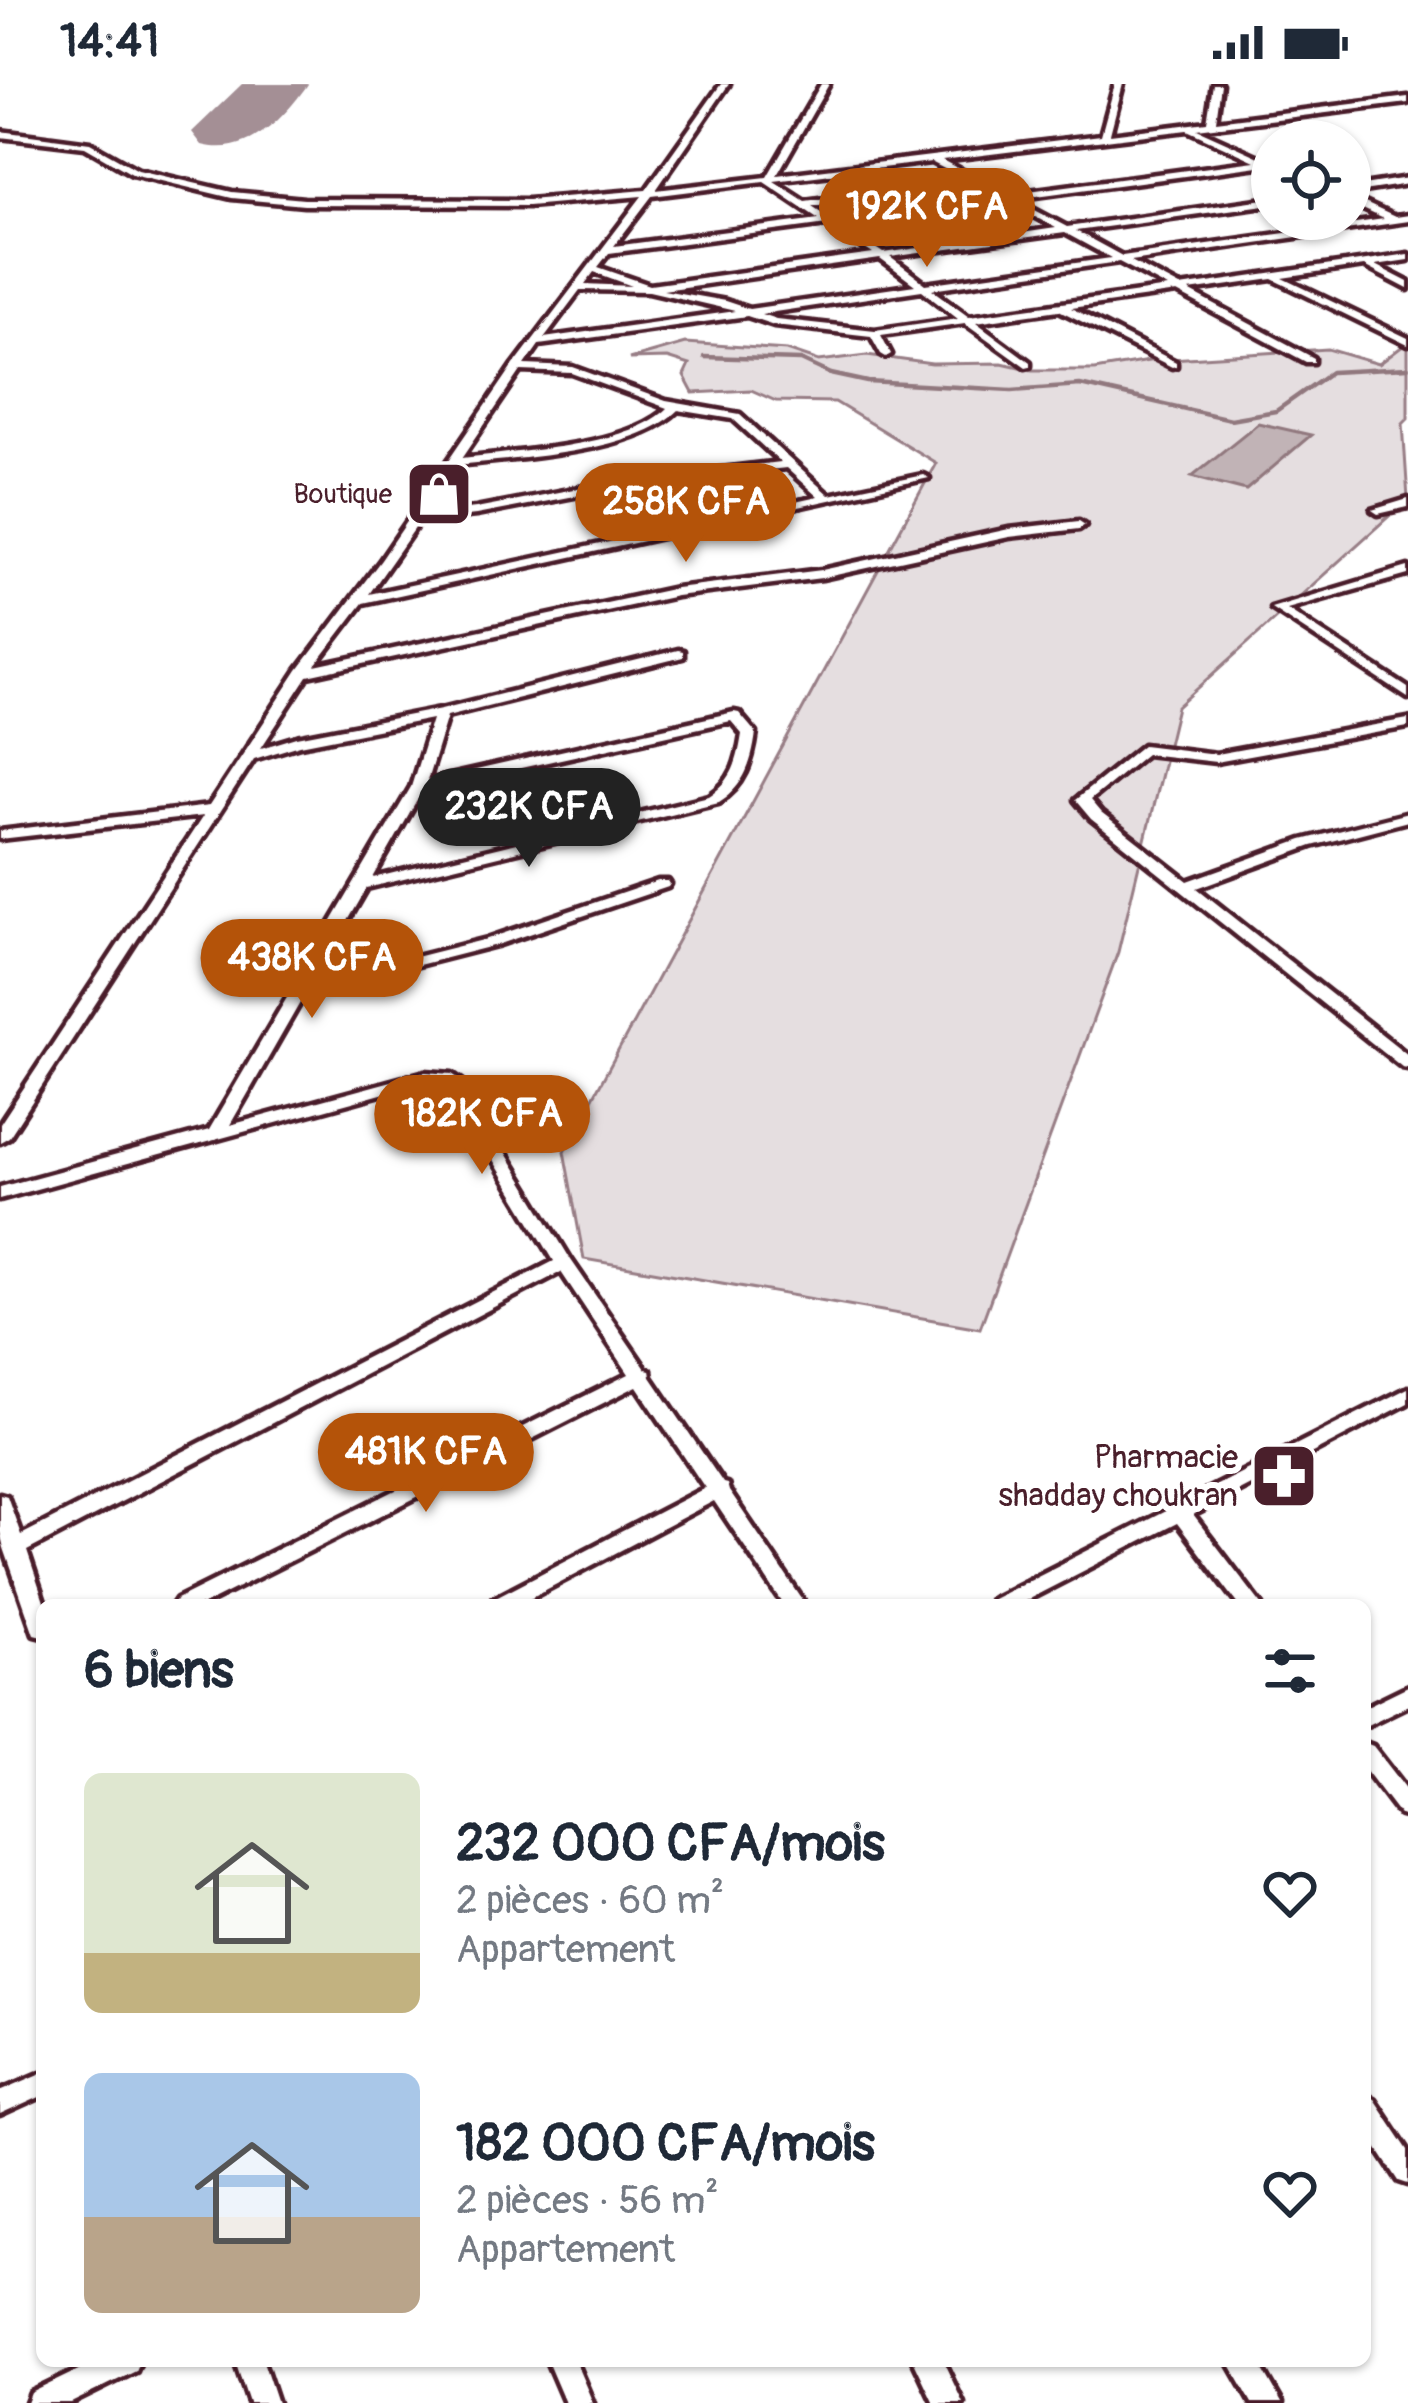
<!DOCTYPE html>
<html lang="fr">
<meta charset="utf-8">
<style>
:root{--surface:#fff;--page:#f2f2f3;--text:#1f2937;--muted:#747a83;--accent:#b45309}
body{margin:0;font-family:Pangolin,sans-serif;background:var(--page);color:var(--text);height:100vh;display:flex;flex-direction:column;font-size:45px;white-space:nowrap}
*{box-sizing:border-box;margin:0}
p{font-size:39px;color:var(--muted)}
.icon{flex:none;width:66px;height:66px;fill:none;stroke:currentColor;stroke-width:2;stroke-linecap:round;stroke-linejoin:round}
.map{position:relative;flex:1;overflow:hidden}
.details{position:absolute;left:36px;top:1515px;width:1335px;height:768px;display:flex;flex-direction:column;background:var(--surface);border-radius:18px;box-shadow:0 3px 9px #0004}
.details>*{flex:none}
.tools{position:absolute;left:1251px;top:36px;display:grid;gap:24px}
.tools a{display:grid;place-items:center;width:120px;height:120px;border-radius:50%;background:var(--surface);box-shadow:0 3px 9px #0004;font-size:60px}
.price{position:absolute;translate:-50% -102px;padding:0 27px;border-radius:42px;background:var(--accent);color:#fff;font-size:39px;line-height:78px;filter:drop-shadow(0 3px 6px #0008)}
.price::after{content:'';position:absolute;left:50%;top:72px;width:36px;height:27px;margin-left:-18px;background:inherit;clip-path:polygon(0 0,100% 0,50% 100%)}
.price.active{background:#222;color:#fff}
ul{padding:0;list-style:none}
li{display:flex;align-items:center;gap:36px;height:300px;padding:0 48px}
li span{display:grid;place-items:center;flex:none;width:336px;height:240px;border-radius:18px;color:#555}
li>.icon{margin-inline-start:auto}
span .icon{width:144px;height:144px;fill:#fffc;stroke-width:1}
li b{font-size:51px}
h2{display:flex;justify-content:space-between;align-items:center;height:144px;padding:0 48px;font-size:51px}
.status{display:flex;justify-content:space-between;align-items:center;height:84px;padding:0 60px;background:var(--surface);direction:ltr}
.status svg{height:33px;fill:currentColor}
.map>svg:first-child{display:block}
.green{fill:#e5dee0;stroke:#987e86;stroke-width:3}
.water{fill:#c1b3b6;stroke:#91787e;stroke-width:3}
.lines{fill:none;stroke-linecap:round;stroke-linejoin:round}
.stream{stroke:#91787e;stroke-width:4.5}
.runway{fill:#a48f95;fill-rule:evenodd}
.street-casing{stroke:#4a1f2b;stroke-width:9}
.street{fill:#fff;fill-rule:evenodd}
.labels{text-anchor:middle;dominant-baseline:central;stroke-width:12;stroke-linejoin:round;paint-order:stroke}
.far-poi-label{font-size:27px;fill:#4a1f2b;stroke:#fff;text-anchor:end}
.poi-label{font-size:33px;fill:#4a1f2b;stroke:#fff;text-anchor:end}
</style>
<div class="status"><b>14:41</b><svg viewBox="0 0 49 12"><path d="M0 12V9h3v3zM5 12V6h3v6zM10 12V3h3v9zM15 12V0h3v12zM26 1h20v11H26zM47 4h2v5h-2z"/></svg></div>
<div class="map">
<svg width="1408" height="2319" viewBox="0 0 1408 2319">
<rect width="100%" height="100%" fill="#fff"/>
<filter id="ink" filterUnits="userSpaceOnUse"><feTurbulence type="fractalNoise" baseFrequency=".00833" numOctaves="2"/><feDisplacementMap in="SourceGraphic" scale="24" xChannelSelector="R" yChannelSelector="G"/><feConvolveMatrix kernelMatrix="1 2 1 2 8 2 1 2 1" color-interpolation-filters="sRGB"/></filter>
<g filter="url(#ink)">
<!-- green -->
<path class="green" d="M1408,258V334L1403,339L1408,415L1177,623L1118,868L980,1244L584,1175L564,1067L936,379L835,318L776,317L751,306L693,309L684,292L689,281L667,274L629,275L685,259L787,266L819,277L867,271L932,280L1002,279L1032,286H1094L1155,276L1328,265L1379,280Z"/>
<!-- water -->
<path class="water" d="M1258,339L1311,351L1246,406L1192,392Z"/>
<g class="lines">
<!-- stream -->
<path class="stream" d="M704,273L801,276L831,290L868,298L1012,306L1080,301L1230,335L1276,327L1331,288L1408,284"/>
<!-- runway -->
<path class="runway" d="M242,0H308C283,36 247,73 202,61L192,48Z"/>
<defs>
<path id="street" d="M721,0H729L656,106L767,93L821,0H829L777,91L1101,51L1115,0H1123L1110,50L1207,38L1213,0H1221L1216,37L1408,13V19L1197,45L1266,76V81L1014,115L1067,143L1272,114V120L1076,147L1122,172L1384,135L1350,119V112L1395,133L1408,131V137L1131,177L1180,203L1408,170V176L1375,181L1408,198V205L1364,182L1283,194L1408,254V261L1273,195L1189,207L1314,274V278H1306L1177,209L1071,224L1176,278V282L1172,283L1059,226L976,238L1030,278V282L1026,283L965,239L881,251L891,270L886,273L881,270L871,252L774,241L747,232L539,261L525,281L573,283L666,317L740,330L829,411L923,391L929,394L363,519L315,582L676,504L822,486L1009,445L1079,437L1085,441L1079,445L1009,453L822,494L676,512L308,592L261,664L297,653L441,625L678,566L683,567V573L447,632L427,697L734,628L739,629L756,649C752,678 745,702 719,718L367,804L312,899L487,855L658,797H668L670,800L668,803L497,861L305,910L230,1041L425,988L452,990L462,997L571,1176L646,1285L650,1286L651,1293L723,1399L727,1400L729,1407L806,1521H784L714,1417L517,1521H488L492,1515L705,1404L637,1302L203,1521H173L177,1515L629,1290L561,1188L27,1467L45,1521H42V1552L34,1550L4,1464L0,1448V1410L7,1412L21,1451L554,1177L450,1004L442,999L425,998L0,1115V1103L209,1046L411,703L432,635L300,661L254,675L9,1053L0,1058V1040L203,732L0,755V747L209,722L298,586L381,476L513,282L642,112L528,122L304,121L232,114L132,90L85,63L0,53V47L90,59L138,86L232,108L304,115L528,116L646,106ZM1187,46L1255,77L1006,110L942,76ZM931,78L964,95L805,117L774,97ZM764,98L819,135L614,162L652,112ZM971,99L995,112L830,134L812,122ZM1003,116L1056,144L884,169L837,138ZM827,140L873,170L650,201L598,183L609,169ZM1065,149L1111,174L926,200L890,173ZM880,175L915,201L749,225L725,217L663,206ZM1119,178L1168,204L969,232L932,205ZM594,188L632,202L585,200ZM580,206L649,207L735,227L544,254ZM922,206L958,234L875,246L776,235L761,230ZM521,287L572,289L667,324C628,363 517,367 462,374ZM678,326L733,335L780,378L605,399L476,424L425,430L457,381C518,374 634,369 678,326ZM786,384L818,413L369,510L420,437L476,431L605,406ZM731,637L742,650C738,676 733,697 709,712L373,794L423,706Z
M1408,94V100L1350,109V103Z
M1408,415V423L1378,430L1372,426Z
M1408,483V491L1287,525L1408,604V614L1271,524Z
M1408,635V643L1216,678L1146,670L1090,716L1101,729L1188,797L1302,756L1408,729V737L1312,762L1197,804L1408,971V984L1402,983L1091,735L1075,716L1143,661L1216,670Z
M1408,1304V1319L1193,1431L1262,1521H1239L1177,1439L1017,1521H988L992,1515Z
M1408,1602V1621L1365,1642V1623Z
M1365,1659L1373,1662L1408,1707V1733L1400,1731L1365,1685Z
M42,1989V2012L0,2031V2007Z
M1365,2011L1374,2015L1408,2066V2100L1399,2097L1365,2045Z
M97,2277H140L136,2287L71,2319H27L31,2309Z
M235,2277H263L277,2319H249Z
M547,2277H575L593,2319H565Z
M914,2277H943L963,2319H934Z
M1228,2277H1258L1282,2319H1252Z"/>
</defs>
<!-- street casing -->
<use href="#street" class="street-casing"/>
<!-- street -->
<use href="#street" class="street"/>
</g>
</g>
<!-- icons -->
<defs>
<symbol id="shop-square" viewBox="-11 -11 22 22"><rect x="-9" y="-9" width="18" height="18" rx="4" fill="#4a1f2b" stroke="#fff"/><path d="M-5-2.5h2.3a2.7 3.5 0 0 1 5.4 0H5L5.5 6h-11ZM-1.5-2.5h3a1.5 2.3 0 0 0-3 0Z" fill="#fff"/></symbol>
<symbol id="pharmacy-square" viewBox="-11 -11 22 22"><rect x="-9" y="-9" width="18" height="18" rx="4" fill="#4a1f2b" stroke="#fff"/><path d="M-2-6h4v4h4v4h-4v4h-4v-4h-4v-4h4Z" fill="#fff"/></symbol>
</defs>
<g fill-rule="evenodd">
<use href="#shop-square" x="401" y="372" width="76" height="76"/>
<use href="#pharmacy-square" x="1246" y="1354" width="76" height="76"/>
</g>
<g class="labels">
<!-- far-poi labels -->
<g class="far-poi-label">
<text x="392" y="410">Boutique</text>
</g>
<!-- poi labels -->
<g class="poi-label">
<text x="1238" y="1373">Pharmacie<tspan x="1238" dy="38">shadday choukran</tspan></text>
</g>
</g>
</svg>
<div class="tools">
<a><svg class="icon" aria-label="locate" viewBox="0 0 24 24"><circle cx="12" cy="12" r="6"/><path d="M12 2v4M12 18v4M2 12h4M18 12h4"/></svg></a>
</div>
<b class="price" style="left:927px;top:186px">192K CFA</b>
<b class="price" style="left:686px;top:481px">258K CFA</b>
<b class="price active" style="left:529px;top:786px">232K CFA</b>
<b class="price" style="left:312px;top:937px">438K CFA</b>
<b class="price" style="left:482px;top:1093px">182K CFA</b>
<b class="price" style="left:426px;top:1431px">481K CFA</b>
<section class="details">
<h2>6 biens<svg class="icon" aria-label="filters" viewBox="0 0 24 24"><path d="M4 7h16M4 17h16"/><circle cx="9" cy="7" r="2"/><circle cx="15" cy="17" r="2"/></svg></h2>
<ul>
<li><span style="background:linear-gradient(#dfe7d0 75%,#c2b280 0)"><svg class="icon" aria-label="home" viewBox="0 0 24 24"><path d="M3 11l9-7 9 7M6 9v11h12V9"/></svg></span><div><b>232 000 CFA/mois</b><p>2 pièces · 60 m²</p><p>Appartement</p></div><svg class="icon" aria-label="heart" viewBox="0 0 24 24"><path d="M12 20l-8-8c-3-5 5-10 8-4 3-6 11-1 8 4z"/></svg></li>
<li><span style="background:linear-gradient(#a9c7e8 60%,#b9a48a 0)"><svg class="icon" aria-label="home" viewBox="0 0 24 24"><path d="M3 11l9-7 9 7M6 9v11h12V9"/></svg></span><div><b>182 000 CFA/mois</b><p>2 pièces · 56 m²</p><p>Appartement</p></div><svg class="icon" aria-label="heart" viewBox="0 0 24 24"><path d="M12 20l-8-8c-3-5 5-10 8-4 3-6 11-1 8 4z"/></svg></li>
</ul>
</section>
</div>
